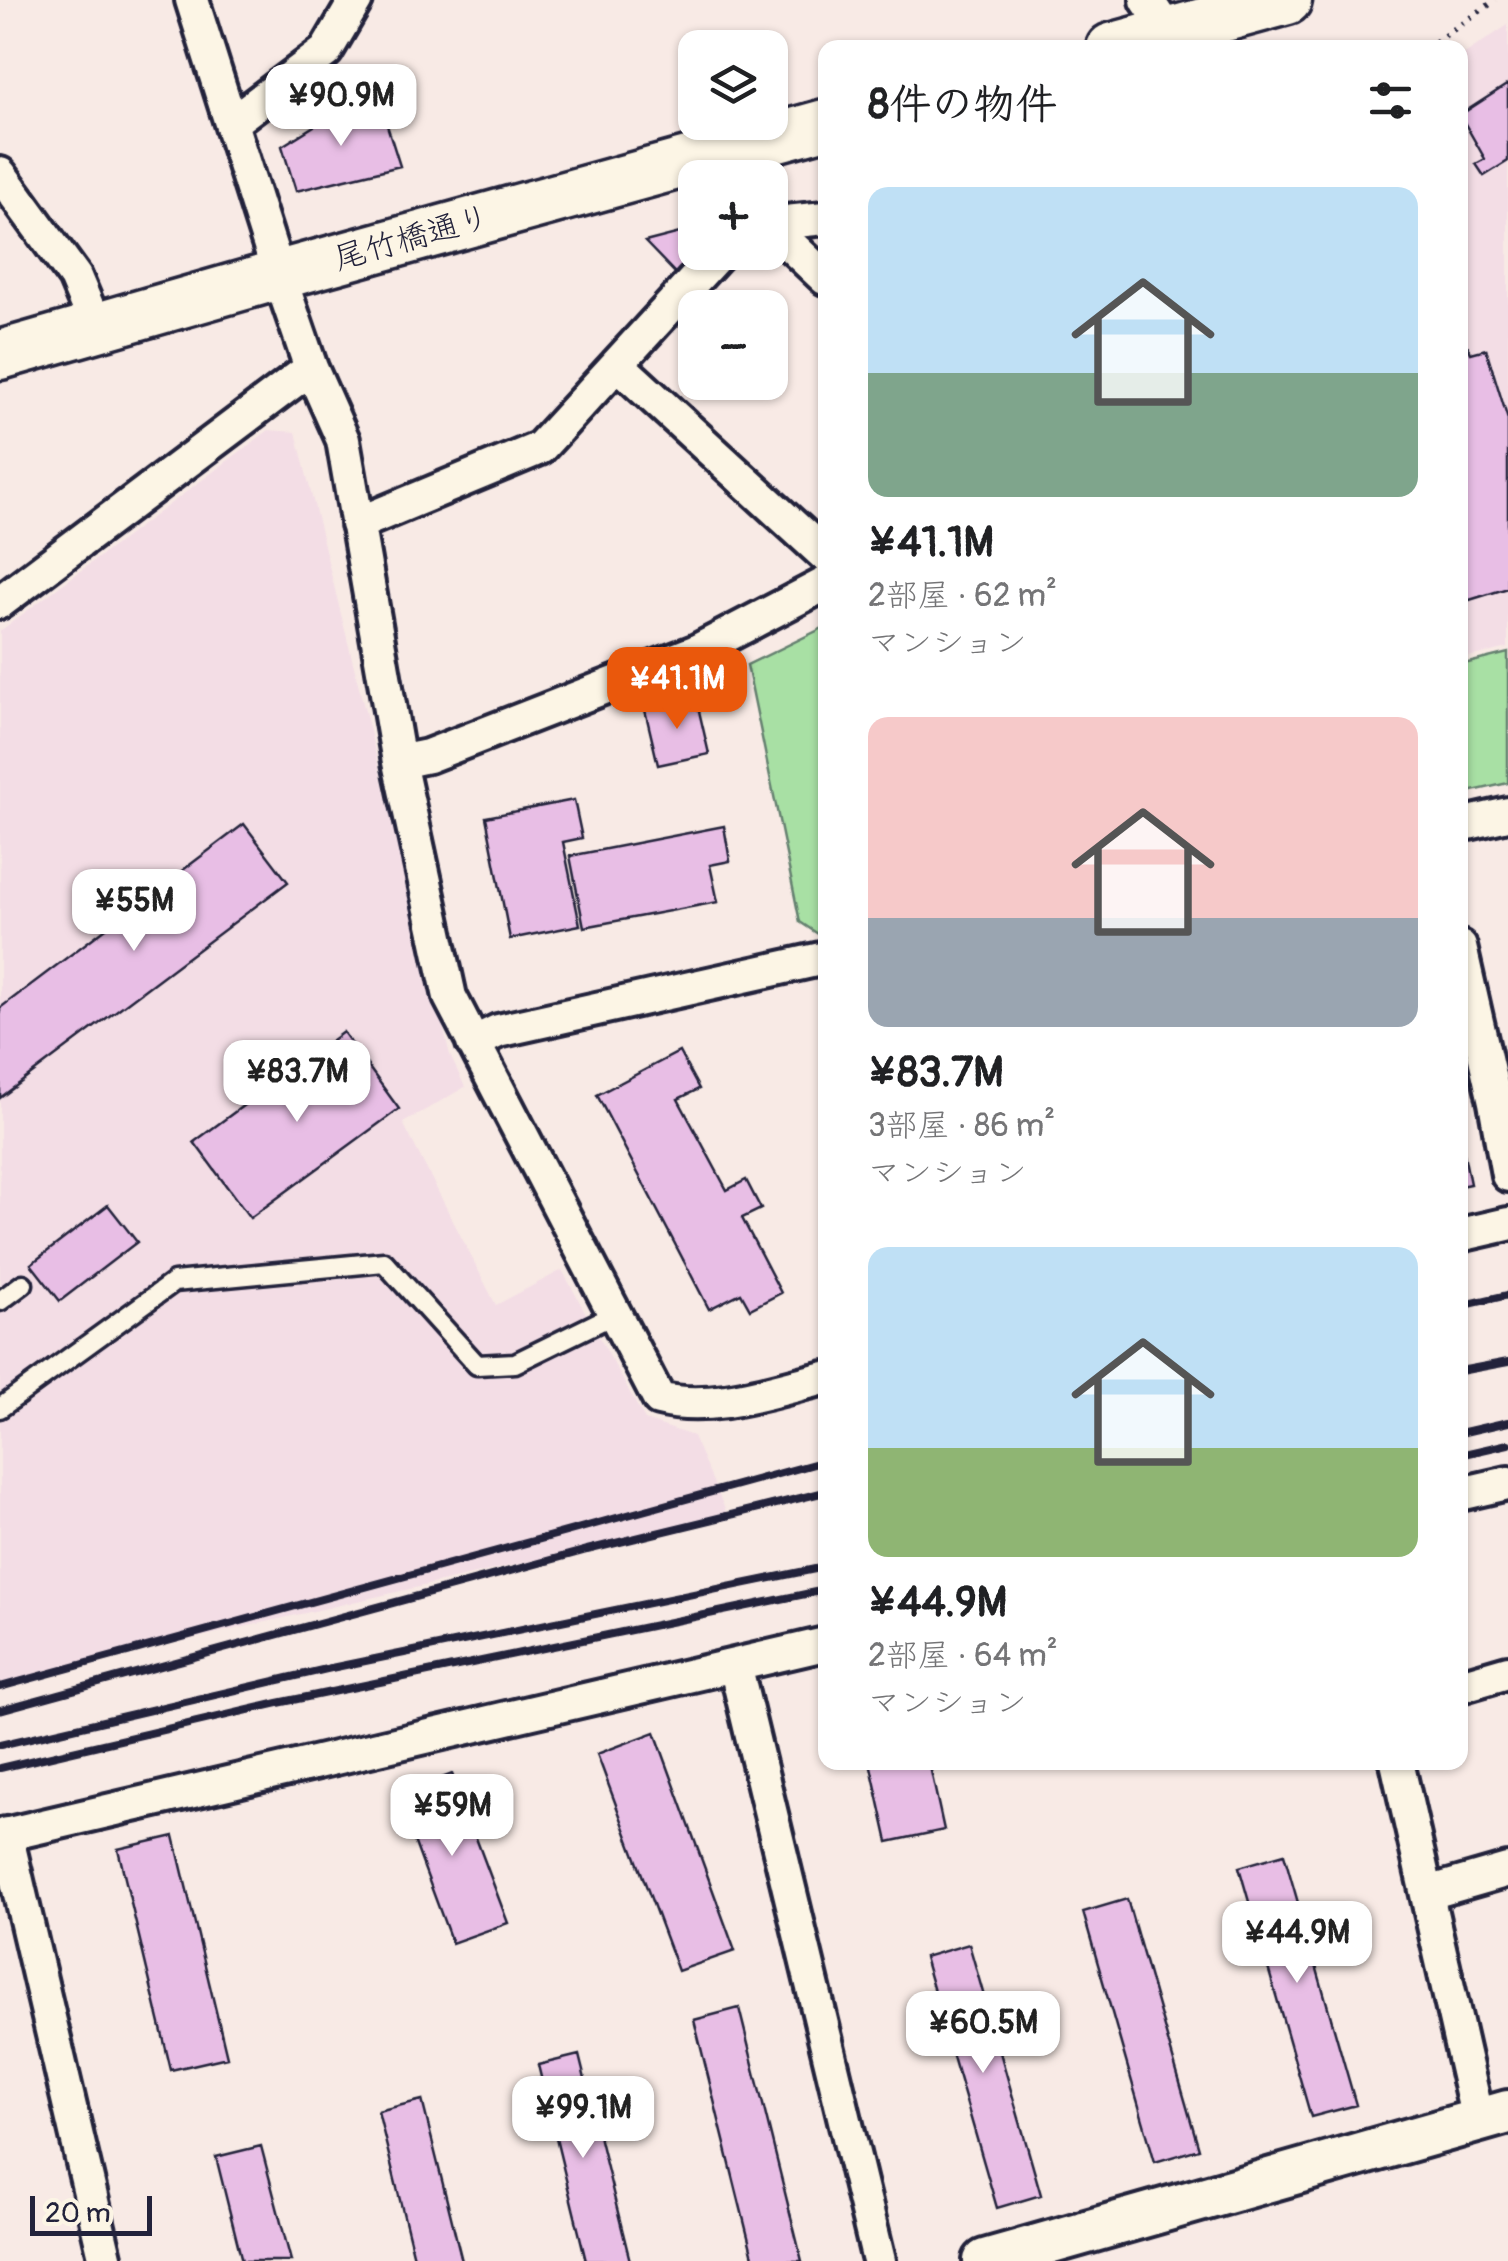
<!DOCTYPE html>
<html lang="ja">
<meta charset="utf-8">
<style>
:root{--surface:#fff;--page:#f2f2f2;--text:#202124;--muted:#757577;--accent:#ea580c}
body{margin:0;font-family:Pangolin,"Klee One",sans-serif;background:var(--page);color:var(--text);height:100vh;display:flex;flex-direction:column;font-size:38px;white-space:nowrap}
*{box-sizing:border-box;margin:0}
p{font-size:32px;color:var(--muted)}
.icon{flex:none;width:55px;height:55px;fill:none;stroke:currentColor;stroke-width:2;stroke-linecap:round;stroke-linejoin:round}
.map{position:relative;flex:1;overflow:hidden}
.sheet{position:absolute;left:818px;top:40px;width:650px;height:1730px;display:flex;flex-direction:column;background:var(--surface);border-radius:20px;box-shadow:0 2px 8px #0004}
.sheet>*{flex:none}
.tools{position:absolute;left:678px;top:30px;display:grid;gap:20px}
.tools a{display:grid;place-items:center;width:110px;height:110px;border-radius:20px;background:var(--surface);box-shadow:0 2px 8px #0004;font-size:50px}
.scale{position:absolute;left:30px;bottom:25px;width:122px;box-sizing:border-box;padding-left:10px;border:5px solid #22223b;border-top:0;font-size:28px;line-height:35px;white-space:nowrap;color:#22223b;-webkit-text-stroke:8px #fcf5e5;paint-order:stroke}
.price{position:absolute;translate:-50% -85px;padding:0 22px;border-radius:20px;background:#fff;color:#222;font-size:32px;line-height:65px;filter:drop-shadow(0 2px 5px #0008)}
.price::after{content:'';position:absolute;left:50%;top:60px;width:30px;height:22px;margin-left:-15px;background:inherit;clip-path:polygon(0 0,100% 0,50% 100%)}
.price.selected{background:var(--accent);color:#fff}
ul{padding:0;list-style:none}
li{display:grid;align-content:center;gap:20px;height:530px;padding:0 50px}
li span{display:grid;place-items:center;height:310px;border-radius:20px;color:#555}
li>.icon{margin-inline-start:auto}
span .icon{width:180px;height:180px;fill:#fffc;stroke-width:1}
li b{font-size:42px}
h2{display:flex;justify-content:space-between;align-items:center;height:120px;padding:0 50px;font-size:42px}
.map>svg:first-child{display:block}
.built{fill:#f3dde5}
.green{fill:#a8e0a4;stroke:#658170;stroke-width:2.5}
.building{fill:#e8bee5;stroke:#22223b;stroke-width:2.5}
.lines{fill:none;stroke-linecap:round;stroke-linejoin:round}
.service-casing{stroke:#22223b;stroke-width:25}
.minor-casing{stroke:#22223b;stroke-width:40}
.tertiary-casing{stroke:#22223b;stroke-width:50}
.secondary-casing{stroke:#22223b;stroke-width:55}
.path{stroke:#22223b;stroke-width:6;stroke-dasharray:2.5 8;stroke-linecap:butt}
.service{stroke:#fcf5e5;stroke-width:18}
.minor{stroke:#fcf5e5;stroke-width:32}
.tertiary{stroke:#fcf5e5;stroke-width:42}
.secondary{stroke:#fcf5e5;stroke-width:48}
.rail{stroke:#22223b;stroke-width:8}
.labels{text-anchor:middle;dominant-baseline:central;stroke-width:8;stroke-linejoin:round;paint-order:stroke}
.street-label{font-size:32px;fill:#22223b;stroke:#fcf5e5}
</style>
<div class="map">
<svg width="1508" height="2261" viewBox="0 0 1508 2261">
<rect width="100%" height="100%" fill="#f8eae5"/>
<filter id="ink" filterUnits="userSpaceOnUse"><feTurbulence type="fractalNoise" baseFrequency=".01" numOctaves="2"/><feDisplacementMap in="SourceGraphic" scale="20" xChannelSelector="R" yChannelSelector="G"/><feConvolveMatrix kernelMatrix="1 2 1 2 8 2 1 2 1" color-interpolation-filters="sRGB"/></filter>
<g filter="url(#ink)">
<!-- built -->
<path class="built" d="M1508,25V648L1460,659V57Z
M269,430L296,432L450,1055L465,1087L403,1123L496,1305L562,1270L645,1420L693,1436L728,1516L0,1683V631Z"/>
<!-- green -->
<path class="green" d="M825,627V932L818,934L800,922L747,665Z
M1508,653V783L1460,794V665Z"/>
<!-- building -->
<path class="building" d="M1508,84V161L1484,176L1476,164L1485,159L1460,115Z
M371,106L386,122L400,166L296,191L282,146L330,116Z
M695,229V251L675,273L645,242Z
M1468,346L1471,353L1486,349L1508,420V588L1460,603V349Z
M696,698L709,754L658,765L645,710Z
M574,800L582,838L563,842L580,925L510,939L486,817Z
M244,824L288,882L0,1098V1008Z
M724,826L730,861L710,865L718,902L584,927L570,856Z
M343,1032L399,1109L250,1218L194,1142Z
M679,1052L699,1089L678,1099L727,1190L746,1180L761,1209L742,1218L781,1293L750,1309L741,1293L709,1309L597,1095Z
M1462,1144L1470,1184L1460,1186V1145Z
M108,1205L137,1242L60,1301L31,1264Z
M655,1732L735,1951L678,1971L597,1754Z
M870,1762H929L944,1830L888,1842Z
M452,1774L508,1923L452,1943L397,1795Z
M174,1836L227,2057L171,2070L118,1849Z
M1284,1854L1356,2105L1311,2117L1239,1867Z
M1127,1899L1199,2149L1155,2162L1083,1912Z
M969,1944L1041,2195L997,2208L924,1957Z
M739,2008L802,2261H754L694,2020Z
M579,2055L630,2261H586L538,2065Z
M422,2100L462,2261H415L378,2111Z
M261,2146L291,2261H242L216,2157Z"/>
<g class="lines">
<defs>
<path id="service" d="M0,1301L23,1284
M0,1408L174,1282L384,1262L477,1365L515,1363L615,1314"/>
<path id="minor" d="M192,0L279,275L311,368L343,440L399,762L450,997L659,1399C712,1413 773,1390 825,1378
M1147,0L1178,46
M231,123L326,51L356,0
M0,174L75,277L96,327
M776,223L825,218
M770,226L825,278
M617,364L825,555
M357,524L540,448L720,252
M0,602L311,368
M399,762L428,756L695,652L825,584
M1460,825L1508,814
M1460,947L1495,1102L1508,1175
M473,1043L498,1031L825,958
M1460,1235L1508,1224
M1460,1494L1508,1483
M735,1665L879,2261
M1460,1686L1508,1672
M1397,1762L1478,2120
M6,1834L106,2261
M0,1836L825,1644
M1428,1893L1508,1870"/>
<path id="tertiary" d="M985,2261L1508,2112"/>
<path id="secondary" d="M1111,48L1287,0
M0,355L279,275L825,124"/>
</defs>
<!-- service casing -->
<use href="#service" class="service-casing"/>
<!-- minor casing -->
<use href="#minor" class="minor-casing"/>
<!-- tertiary casing -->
<use href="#tertiary" class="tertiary-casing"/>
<!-- secondary casing -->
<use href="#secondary" class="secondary-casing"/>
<!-- path -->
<path class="path" d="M1427,48L1496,0"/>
<!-- service -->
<use href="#service" class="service"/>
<!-- minor -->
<use href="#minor" class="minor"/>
<!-- tertiary -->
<use href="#tertiary" class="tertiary"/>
<!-- secondary -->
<use href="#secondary" class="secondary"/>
<!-- rail -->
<path class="rail" d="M1460,1306L1508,1295
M1460,1371L1508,1362
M1460,1433L1508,1422
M1460,1455L1508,1444
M0,1687L825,1461
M0,1710L587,1550L825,1492
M0,1745L331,1668L825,1567
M0,1768L278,1703L825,1590"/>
</g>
</g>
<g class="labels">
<!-- street labels -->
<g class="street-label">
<text transform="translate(412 238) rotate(-16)">尾竹橋通り</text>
</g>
</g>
</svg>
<div class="tools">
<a><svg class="icon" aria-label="layers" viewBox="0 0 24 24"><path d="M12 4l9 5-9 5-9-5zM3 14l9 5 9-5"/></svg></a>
<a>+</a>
<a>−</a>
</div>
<div class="scale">20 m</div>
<b class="price" style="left:341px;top:149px">¥90.9M</b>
<b class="price selected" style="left:677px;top:732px">¥41.1M</b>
<b class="price" style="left:134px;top:954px">¥55M</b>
<b class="price" style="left:297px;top:1125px">¥83.7M</b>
<b class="price" style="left:452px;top:1859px">¥59M</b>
<b class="price" style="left:1297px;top:1986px">¥44.9M</b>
<b class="price" style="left:983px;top:2076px">¥60.5M</b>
<b class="price" style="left:583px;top:2161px">¥99.1M</b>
<section class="sheet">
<h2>8件の物件<svg class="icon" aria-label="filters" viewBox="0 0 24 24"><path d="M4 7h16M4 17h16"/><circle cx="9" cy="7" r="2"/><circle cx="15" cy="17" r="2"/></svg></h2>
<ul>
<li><span style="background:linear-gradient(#bfe0f5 60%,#7fa58c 0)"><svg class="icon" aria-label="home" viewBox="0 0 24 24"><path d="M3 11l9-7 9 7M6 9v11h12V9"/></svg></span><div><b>¥41.1M</b><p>2部屋 · 62 m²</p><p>マンション</p></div></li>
<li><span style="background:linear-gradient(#f6c9c9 65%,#9aa5b1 0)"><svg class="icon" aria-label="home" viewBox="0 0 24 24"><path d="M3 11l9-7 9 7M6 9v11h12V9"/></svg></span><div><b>¥83.7M</b><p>3部屋 · 86 m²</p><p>マンション</p></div></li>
<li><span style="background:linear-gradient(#bfe0f5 65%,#8fb573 0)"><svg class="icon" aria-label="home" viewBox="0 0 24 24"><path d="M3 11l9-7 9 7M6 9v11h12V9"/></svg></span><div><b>¥44.9M</b><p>2部屋 · 64 m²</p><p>マンション</p></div></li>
</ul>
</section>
</div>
